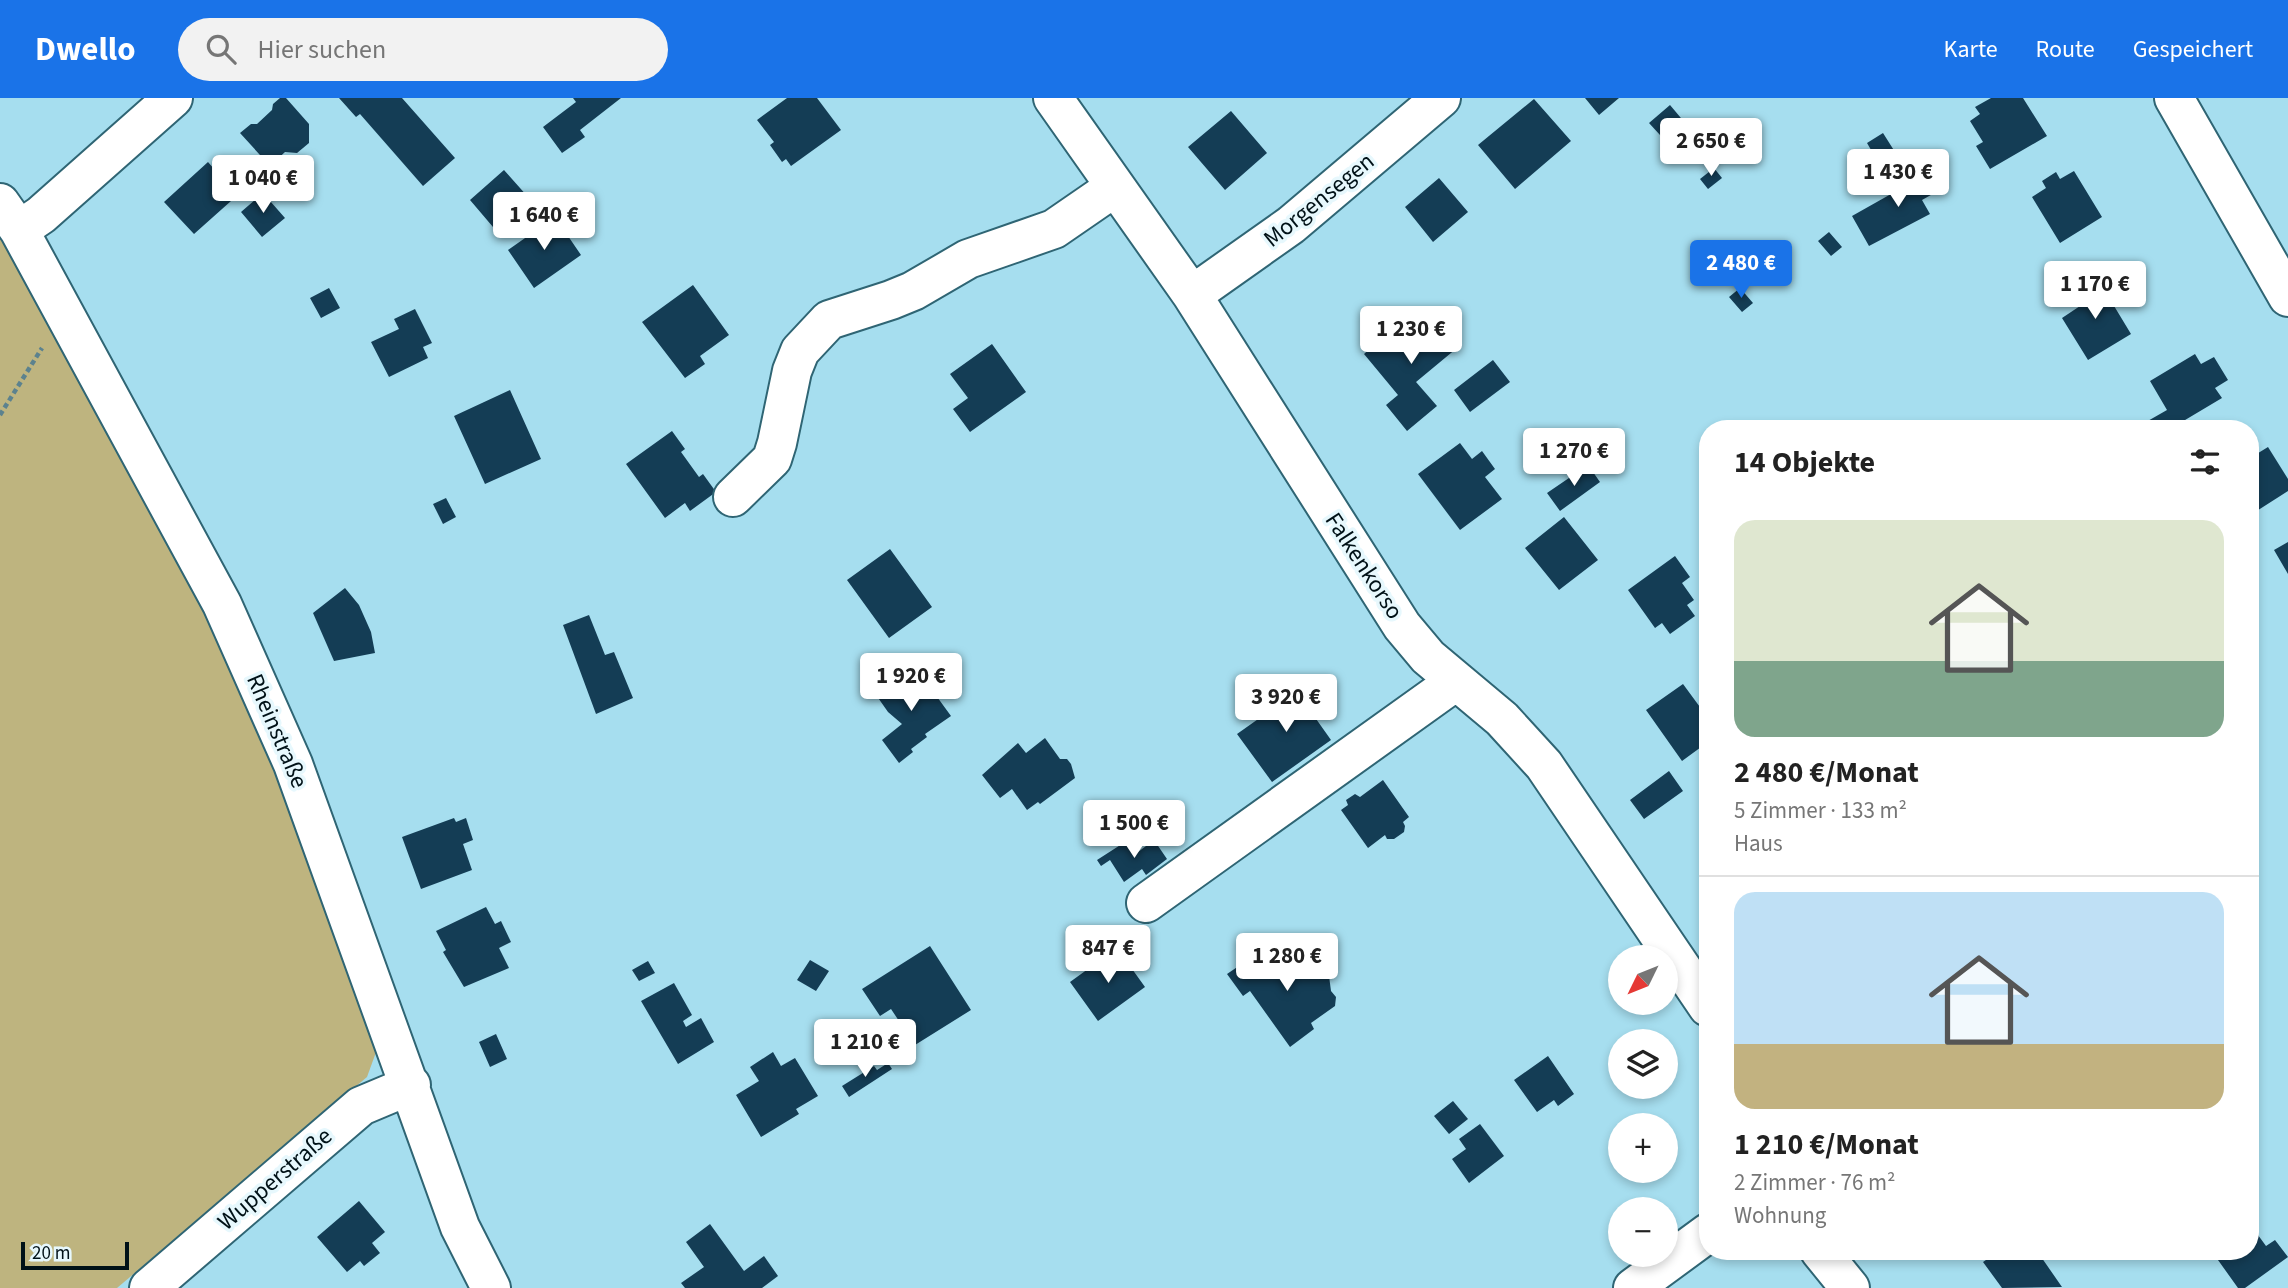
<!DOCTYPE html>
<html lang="de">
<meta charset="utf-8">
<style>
:root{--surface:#fff;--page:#f2f2f2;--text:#222;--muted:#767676;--line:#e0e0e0;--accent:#1a73e8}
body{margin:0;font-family:"Source Sans 3",sans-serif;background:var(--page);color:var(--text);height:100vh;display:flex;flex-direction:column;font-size:26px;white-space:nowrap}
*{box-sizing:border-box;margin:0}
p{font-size:23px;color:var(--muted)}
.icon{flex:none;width:38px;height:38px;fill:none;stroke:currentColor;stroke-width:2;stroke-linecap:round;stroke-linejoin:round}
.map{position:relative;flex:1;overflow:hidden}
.sheet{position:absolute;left:1699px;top:322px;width:560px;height:840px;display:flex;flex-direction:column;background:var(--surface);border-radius:28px;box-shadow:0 4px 10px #0003}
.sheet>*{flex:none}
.needle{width:46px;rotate:227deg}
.buttons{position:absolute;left:1608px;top:847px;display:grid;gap:14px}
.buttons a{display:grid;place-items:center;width:70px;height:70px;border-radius:50%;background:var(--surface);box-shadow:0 4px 10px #0003;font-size:35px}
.scale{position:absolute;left:21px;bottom:18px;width:108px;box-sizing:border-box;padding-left:7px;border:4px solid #001117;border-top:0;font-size:19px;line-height:24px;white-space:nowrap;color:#001117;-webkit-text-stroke:5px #e7f8fd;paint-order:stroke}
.price{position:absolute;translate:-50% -60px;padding:0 16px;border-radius:7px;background:#fff;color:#222;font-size:23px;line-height:46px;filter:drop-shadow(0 2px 4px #0008)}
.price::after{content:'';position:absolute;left:50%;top:42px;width:21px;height:16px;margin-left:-10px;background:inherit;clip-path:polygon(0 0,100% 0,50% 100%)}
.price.active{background:var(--accent);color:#fff}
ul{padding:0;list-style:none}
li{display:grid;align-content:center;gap:14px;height:371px;padding:0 35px}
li+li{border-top:2px solid var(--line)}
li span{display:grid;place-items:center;height:217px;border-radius:21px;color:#555}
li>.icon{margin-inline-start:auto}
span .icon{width:126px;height:126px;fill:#fffc;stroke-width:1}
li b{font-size:30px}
h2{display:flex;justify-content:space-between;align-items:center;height:84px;padding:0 35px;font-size:30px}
header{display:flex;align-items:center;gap:42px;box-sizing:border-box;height:98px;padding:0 35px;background:var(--accent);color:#fff}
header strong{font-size:33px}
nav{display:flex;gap:38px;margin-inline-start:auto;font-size:24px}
.search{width:490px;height:63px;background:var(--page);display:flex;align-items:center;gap:18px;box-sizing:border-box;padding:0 24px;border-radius:38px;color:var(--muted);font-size:26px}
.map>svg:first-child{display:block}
.green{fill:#beb47f}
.building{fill:#143d55}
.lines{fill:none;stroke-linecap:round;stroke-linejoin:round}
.minor-casing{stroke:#2f6574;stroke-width:42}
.path{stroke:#5c828e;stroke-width:4.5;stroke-dasharray:5 3.5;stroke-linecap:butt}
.minor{stroke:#fff;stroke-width:38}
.labels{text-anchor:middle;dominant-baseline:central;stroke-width:7;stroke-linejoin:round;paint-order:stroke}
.street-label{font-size:24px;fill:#001117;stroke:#e7f8fd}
</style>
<header>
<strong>Dwello</strong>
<div class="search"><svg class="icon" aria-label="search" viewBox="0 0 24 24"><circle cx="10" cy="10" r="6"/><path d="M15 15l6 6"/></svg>Hier suchen</div>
<nav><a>Karte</a><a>Route</a><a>Gespeichert</a></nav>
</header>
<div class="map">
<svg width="2288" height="1190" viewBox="0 0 2288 1190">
<rect width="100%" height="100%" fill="#a6deef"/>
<!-- green -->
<path class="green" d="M0,136L208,514L276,671L379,946L367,979L117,1190H0Z"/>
<!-- building -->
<path class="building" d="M280,0H286L309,26V45L297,55L285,54L270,68L240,35L251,26H257L272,12L273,6Z
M339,0H402L455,60L423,88L360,16L356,19Z
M573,0H621L580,32L585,39L562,55L543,29L576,4Z
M787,0H817L841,32L791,68L786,61L782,64L770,47L774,44L757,22Z
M1585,0H1619L1599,17Z
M1991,0H2023L2047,38L1990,71L1976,48L1983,44L1970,23L1980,16L1975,9Z
M1534,1L1571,43L1515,91L1478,47Z
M1670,7L1691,32L1671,49L1649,25Z
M1231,13L1267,55L1225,92L1188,49Z
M1883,35L1895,54L1878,64L1867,45Z
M208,64L221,79L214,85L231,103L194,136L164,104Z
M1714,70L1722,80L1708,91L1700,81Z
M1934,71L1945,89L1922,102L1930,116L1869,148L1852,118L1891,96L1892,98Z
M504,72L528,99L493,129L470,102Z
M2074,73L2102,119L2060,145L2032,99L2046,90L2042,83L2056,74L2060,81Z
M1439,80L1468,114L1433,144L1405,109Z
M263,95L285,120L262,139L241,114Z
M555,119L581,157L534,190L508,152Z
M1829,134L1842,149L1831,158L1818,143Z
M2094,182L2102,195L2105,193L2131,236L2088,262L2062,220L2080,208L2072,195Z
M693,187L729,237L700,258L705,266L685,280L642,224Z
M329,190L340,210L321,220L310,200Z
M1740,190L1753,205L1742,214L1729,199Z
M415,211L432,245L423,249L428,260L389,279L371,244L399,231L394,221Z
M1426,213L1457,250L1416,284L1437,308L1407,333L1386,307L1398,297L1364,256L1393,230L1398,237Z
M992,246L1026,294L970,334L953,311L968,300L950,276Z
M2195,256L2201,266L2214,259L2228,282L2215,290L2222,300L2170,331H2141L2139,328L2167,312L2150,283Z
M1493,262L1510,284L1470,314L1454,292Z
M510,292L541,361L485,386L454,318Z
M672,333L685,351L681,354L699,379L703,376L716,394L690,413L685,405L665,420L626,366Z
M1460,345L1472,361L1482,353L1495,371L1485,379L1502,401L1460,432L1418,376Z
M2268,349L2288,381V393L2252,416L2250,350L2255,357Z
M1588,367L1600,384L1560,413L1547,395Z
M446,400L456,419L443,426L433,406Z
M1564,419L1598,462L1559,492L1525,450Z
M2288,444V476L2274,452Z
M890,451L932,509L889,540L847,482Z
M1675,458L1690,479L1682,485L1694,502L1687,507L1695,518L1670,536L1662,525L1655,530L1628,492Z
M345,490L359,507L371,534L375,555L334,563L313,515Z
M589,517L605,557L614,554L633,600L596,616L563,527Z
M916,570L951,618L925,636L927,639L911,651L913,654L899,665L882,642L902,626L888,614L874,594L888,584L891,588Z
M1683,586L1708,620V644L1682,663L1646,612Z
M1305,588L1323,611L1314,618L1331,642L1272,684L1237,636Z
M1045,640L1060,661H1067L1071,666L1075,680L1040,706L1038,704L1027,712L1012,691L1000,700L982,677L1018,645L1026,655Z
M1669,673L1683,693L1644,721L1630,702Z
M1383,682L1409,719L1403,724L1405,728L1404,734L1394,741H1387L1385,737L1368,750L1341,712L1348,707L1346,702L1355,696L1360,699Z
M454,720L456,724L466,720L473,742L463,746L472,772L421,791L402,739Z
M1154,742L1167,761L1146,777L1142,771L1124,784L1110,762L1101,768L1097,762L1125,744L1134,757Z
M486,809L495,826L501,823L511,844L499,850L509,870L464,889L443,854L446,852L436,833Z
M930,848L971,912L915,947L891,911L880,918L862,891Z
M1117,850L1145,889L1098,923L1070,884Z
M1295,854L1303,856L1310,864L1323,870L1329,878L1331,893L1336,899L1335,908L1311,925L1314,931L1290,949L1250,893L1243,898L1227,876L1258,855L1271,873Z
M810,862L829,873L816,893L797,882Z
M648,863L655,875L639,883L632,872Z
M674,885L692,917L683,923L686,929L701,920L714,944L678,966L641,903Z
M496,936L507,961L490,969L479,944Z
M773,954L781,968L795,960L818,998L796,1011L799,1016L761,1039L736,997L759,983L750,969Z
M1548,958L1574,996L1558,1008L1554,1002L1537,1014L1514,982Z
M888,965L892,971L849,999L842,988L874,968L877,972Z
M1453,1003L1468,1021L1449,1036L1434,1018Z
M1480,1026L1504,1058L1469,1085L1452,1061L1466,1051L1459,1041Z
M359,1103L385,1134L372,1145L380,1155L364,1168L360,1163L347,1174L317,1139Z
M710,1126L744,1173L764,1158L778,1178L762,1190H685L681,1185L704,1169L686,1144Z
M2250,1126L2266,1148L2275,1142L2288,1159L2245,1190H2238L2213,1155L2216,1153H2250Z
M1999,1153H2037L2062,1189L2002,1190L1983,1164Z"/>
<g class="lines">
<defs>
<path id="minor" d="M1053,0L1192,197L1402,528L1428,559L1502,621L1544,667L1708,909
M2174,0L2288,199
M0,105L19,132L222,506L293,666L460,1129L491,1190
M19,132L41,117L173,0
M1192,197L1291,127L1441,0
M733,399L772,361L777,345L792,273L800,253L829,222L891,202L913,193L968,161L1054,131L1115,89
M1146,805L1456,583
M1820,1153L1850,1190
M149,1190L361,1008L411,987
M1633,1190L1708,1135"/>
</defs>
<!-- minor casing -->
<use href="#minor" class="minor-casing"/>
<!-- path -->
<path class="path" d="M0,317L42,250"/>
<!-- minor -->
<use href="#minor" class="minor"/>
</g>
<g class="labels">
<!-- street labels -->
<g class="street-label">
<text transform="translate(1319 102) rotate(-39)">Morgensegen</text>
<text transform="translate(1364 468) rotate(57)">Falkenkorso</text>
<text transform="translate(277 633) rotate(67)">Rheinstraße</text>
<text transform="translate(275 1081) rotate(-41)">Wupperstraße</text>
</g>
</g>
</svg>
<div class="buttons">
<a><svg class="needle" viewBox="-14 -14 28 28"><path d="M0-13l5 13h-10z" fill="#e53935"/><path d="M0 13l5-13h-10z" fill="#767676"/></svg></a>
<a><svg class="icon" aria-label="layers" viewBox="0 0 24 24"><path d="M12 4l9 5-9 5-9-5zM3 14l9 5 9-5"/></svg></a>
<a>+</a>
<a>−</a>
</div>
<div class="scale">20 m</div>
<b class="price" style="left:1711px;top:80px">2 650 €</b>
<b class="price" style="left:1898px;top:111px">1 430 €</b>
<b class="price" style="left:263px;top:117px">1 040 €</b>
<b class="price" style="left:544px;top:154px">1 640 €</b>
<b class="price active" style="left:1741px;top:202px">2 480 €</b>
<b class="price" style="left:2095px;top:223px">1 170 €</b>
<b class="price" style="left:1411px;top:268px">1 230 €</b>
<b class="price" style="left:1574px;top:390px">1 270 €</b>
<b class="price" style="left:911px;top:615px">1 920 €</b>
<b class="price" style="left:1286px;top:636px">3 920 €</b>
<b class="price" style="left:1134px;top:762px">1 500 €</b>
<b class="price" style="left:1108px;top:887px">847 €</b>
<b class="price" style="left:1287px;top:895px">1 280 €</b>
<b class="price" style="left:865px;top:981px">1 210 €</b>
<section class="sheet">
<h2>14 Objekte<svg class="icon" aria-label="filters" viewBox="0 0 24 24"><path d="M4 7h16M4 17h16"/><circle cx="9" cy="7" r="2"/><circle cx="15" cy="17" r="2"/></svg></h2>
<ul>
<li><span style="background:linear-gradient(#dfe7d0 65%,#7fa58c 0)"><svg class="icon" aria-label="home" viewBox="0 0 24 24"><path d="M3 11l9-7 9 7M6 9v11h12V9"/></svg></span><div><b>2 480 €/Monat</b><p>5 Zimmer · 133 m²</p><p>Haus</p></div></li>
<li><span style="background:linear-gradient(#bfe0f5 70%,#c2b280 0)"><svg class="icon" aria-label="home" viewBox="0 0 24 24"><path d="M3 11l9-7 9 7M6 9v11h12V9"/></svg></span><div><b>1 210 €/Monat</b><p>2 Zimmer · 76 m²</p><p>Wohnung</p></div></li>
</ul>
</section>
</div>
